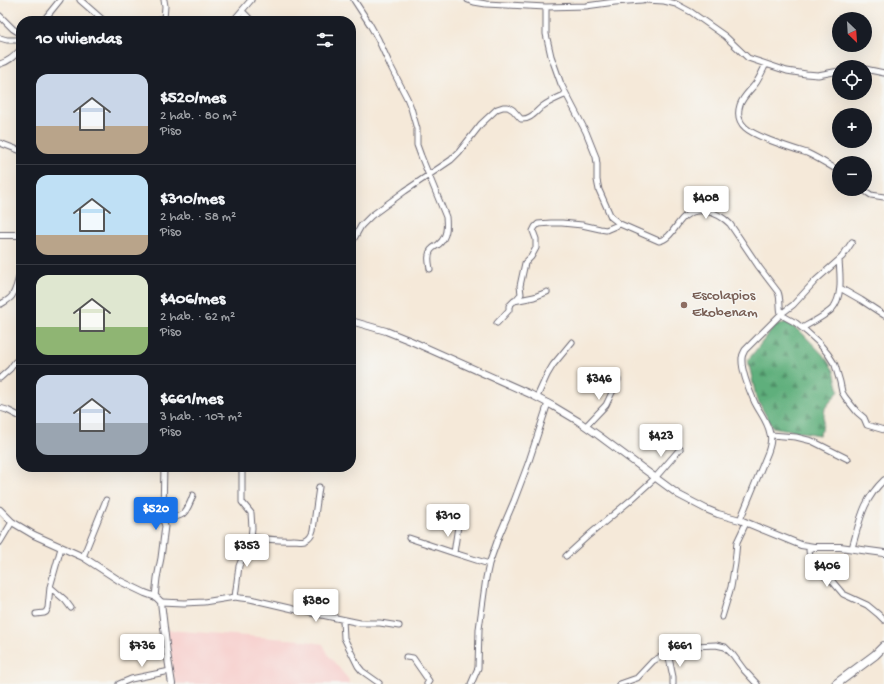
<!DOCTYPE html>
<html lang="es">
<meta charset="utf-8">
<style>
:root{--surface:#171b24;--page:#242831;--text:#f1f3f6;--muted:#9ea1a6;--line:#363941;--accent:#1a73e8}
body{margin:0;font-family:"Gochi Hand",sans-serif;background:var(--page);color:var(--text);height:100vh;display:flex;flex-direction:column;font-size:15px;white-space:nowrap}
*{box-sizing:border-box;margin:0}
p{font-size:13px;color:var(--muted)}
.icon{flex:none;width:22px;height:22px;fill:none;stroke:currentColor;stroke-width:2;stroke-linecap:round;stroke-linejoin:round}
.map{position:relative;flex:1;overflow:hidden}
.details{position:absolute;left:16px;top:16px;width:340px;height:456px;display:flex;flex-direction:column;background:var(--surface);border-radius:16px;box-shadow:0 4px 16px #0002}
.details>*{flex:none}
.needle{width:26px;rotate:155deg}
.controls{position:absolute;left:832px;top:12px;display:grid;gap:8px}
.controls a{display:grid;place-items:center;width:40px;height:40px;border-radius:50%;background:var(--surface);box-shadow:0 4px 16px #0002;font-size:20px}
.price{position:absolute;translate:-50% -34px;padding:0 9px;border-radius:4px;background:#fff;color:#222;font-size:13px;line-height:26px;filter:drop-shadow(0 1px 2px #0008)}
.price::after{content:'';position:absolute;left:50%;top:24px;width:12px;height:9px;margin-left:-6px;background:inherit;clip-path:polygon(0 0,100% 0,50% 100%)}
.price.selected{background:var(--accent);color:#fff}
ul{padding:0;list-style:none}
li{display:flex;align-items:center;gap:12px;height:100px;padding:0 20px}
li+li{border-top:1px solid var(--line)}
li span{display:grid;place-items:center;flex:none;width:112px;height:80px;border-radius:12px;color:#555}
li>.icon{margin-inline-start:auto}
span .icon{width:48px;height:48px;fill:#fffc;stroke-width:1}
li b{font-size:17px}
h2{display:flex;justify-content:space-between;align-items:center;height:48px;padding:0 20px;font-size:17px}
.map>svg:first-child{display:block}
.built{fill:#f7d0ce}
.forest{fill:url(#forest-firs);stroke:#40685b}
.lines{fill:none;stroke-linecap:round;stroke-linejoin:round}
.minor-casing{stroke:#6c6872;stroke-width:7}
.tertiary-casing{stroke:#6c6872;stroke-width:8}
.primary-casing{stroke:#6c6872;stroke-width:10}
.minor{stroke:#fff;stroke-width:5}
.tertiary{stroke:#fff;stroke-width:6}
.primary{stroke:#fff;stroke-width:8}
.education-dot{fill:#8d6e63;stroke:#f6f6f2;stroke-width:1.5}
.labels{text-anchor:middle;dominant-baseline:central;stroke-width:3;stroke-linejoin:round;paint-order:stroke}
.education-label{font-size:15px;fill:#785e54;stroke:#f6f6f2;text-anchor:start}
</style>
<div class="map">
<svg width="884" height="684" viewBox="0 0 884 684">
<defs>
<pattern id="forest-firs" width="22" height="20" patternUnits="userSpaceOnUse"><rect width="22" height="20" fill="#5eaf7b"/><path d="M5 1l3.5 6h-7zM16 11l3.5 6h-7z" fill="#4d8e66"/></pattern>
</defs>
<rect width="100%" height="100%" fill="#f6f6f2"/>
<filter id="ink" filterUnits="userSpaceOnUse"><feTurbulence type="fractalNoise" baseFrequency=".025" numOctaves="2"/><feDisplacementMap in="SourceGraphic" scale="8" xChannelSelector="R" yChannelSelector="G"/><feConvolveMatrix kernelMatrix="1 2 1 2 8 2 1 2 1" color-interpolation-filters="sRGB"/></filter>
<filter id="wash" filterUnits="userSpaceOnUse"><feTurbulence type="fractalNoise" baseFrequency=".012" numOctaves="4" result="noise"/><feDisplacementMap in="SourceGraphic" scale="16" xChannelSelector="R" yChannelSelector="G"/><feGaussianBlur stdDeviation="0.9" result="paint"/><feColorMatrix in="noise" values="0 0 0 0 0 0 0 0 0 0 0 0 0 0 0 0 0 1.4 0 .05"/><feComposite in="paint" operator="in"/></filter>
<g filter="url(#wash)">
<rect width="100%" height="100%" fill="#f5e9d9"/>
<!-- built -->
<path class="built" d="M167,630L300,640L323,644L329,656L349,680L348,684H175Z"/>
<!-- forest -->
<path class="forest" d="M786,322L802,333L825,357L834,371L839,391L825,408L822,430L819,435L772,427L756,397L748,360L774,327Z"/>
</g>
<g filter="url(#ink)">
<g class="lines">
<defs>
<path id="minor" d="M80,0L104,21
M164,0L165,6L164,19
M354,0L369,23L378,39L390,65L407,98L411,108L417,129V145L421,156L446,217C447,227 447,237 439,244C437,246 433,247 431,250C427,255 429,263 430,269
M468,0L474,2L486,4L546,7L586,6L615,2L642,0
M646,0L664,1L676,4L691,12L725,36L748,58L787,71L806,74L818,75L839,71
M546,7V34L551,56L561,84L586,132L596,157L597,164V180L599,190L611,217L620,224L659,241C671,239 675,225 684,217C698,205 718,212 730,224L759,267L778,292C781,299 779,306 781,314L745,350C744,352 742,355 742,358C741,370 750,392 755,403C760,413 768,422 770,434C772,440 770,446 768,452L740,520
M242,11L252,21
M0,16L13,29L21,34
M43,21L60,0
M156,21L160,19H164L165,21
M233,21L251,0
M242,21L245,14
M0,38L7,40H21
M0,64C10,61 14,56 21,49
M766,64C763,70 760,77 756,83C751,90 743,96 740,105C733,127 754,134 769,140C782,145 794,149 807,153C818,158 829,165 839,171
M865,69L884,73
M0,143L21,151
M862,189L871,195L884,197
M852,242L842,257L816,280L793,305L781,314L785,317L796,323L807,332L818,342L828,354L835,365L840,382L842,392L845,397L857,412L864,418L867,425L884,430
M351,244L361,226L371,216L405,191L451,160L459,152L481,124L497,109L503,107H508L513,110L521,119C531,120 536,111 543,106C550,101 558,98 566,94
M840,288L861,300L884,315
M515,301L521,294L520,286L525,263L531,257L536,248V239L533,231L535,227L538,224L551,223H562L582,225L600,229L606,230L620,224
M1,304C4,302 9,300 12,296C17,288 19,277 21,268
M497,323L509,310V306L514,301L534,297L547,292
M802,328C811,323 825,316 832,309C843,297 840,275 839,260
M0,378L10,369L15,362
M537,397L547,375L553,365L572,342
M0,408L7,410L21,417
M586,426L606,405L618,380
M771,435L796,437L812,441L848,459
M163,520C184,516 186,515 193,495
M251,537C265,539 279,541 293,540C297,540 302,541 305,540C310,538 312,534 313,530L319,487
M409,538L454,553L489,564
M0,542L12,522
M814,547L809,550L810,559L811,565L814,569L832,581L843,594L867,605L878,614L884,620
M852,548C860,521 862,501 884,480
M454,553L458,526
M566,556L589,535L632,499L655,478L680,449
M83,557L106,500
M50,587L65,600L71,608
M155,597L157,578L161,558L165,526L163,520V512L164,467
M235,597L239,566L251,537L252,528L251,513L242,502V467
M161,602L184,603L204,602L235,597L241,598L250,599L293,609L360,623H380L399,626
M36,614L44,613L46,612L48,608L50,587L61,548
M722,617L731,587L735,563L737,542L746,523
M343,620L344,638L358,666L362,671L379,683
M668,653L673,677V684
M406,657L413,658L429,681L427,684
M119,684L131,679L170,671
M471,684L478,668L479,629L486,578L489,564L499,536L514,501L528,464L548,403
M620,684L637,678L653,661L668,653L683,646H694L716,645L725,647L733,655L744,670L757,684"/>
<path id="tertiary" d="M0,235H21
M351,321L386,331L411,341L530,394L553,406L578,421L598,435L645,470L679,495L706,509L718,514L740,520L801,545L814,547H840L884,553
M0,510L12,522L34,535L83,557L120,581L145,593L156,597L161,602L167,653L172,684"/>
<path id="primary" d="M836,684L875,655L884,646"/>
</defs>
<!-- minor casing -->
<use href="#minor" class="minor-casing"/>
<!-- tertiary casing -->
<use href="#tertiary" class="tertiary-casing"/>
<!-- primary casing -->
<use href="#primary" class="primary-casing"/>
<!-- minor -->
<use href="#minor" class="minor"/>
<!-- tertiary -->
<use href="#tertiary" class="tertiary"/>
<!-- primary -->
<use href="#primary" class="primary"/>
</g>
</g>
<!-- markers -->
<circle class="education-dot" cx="684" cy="305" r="4"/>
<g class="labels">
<!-- education labels -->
<g class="education-label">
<text x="692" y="296">Escolapios<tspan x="692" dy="17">Ekobenam</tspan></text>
</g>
</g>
</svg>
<div class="controls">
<a><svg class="needle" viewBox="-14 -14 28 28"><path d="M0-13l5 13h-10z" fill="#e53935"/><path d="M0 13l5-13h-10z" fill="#9ea1a6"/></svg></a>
<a><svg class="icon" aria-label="locate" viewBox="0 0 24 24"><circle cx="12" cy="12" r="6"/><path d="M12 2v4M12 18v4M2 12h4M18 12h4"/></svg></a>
<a>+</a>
<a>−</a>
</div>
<b class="price" style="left:706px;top:220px">$408</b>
<b class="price" style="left:599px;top:401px">$346</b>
<b class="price" style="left:661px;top:458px">$423</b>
<b class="price selected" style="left:156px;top:531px">$520</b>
<b class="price" style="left:448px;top:538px">$310</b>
<b class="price" style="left:247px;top:568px">$353</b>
<b class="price" style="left:827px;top:588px">$406</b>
<b class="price" style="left:316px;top:623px">$380</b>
<b class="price" style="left:142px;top:668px">$736</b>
<b class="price" style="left:680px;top:668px">$661</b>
<section class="details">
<h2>10 viviendas<svg class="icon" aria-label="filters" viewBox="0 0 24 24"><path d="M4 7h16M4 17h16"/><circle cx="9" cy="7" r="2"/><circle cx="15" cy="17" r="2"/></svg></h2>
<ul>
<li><span style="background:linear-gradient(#c9d6e8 65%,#b9a48a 0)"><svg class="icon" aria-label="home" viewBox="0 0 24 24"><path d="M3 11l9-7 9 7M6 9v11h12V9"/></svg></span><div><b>$520/mes</b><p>2 hab. · 80 m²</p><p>Piso</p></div></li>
<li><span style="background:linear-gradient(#bfe0f5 75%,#b9a48a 0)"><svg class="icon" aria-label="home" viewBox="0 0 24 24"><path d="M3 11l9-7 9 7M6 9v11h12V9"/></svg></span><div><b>$310/mes</b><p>2 hab. · 58 m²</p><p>Piso</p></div></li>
<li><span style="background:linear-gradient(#dfe7d0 65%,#8fb573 0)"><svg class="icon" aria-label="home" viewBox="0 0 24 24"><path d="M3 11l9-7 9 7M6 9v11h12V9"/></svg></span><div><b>$406/mes</b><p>2 hab. · 62 m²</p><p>Piso</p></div></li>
<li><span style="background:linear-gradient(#c9d6e8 60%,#9aa5b1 0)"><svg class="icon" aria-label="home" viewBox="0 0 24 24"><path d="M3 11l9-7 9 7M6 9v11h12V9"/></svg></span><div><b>$661/mes</b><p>3 hab. · 107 m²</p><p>Piso</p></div></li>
</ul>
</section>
</div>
